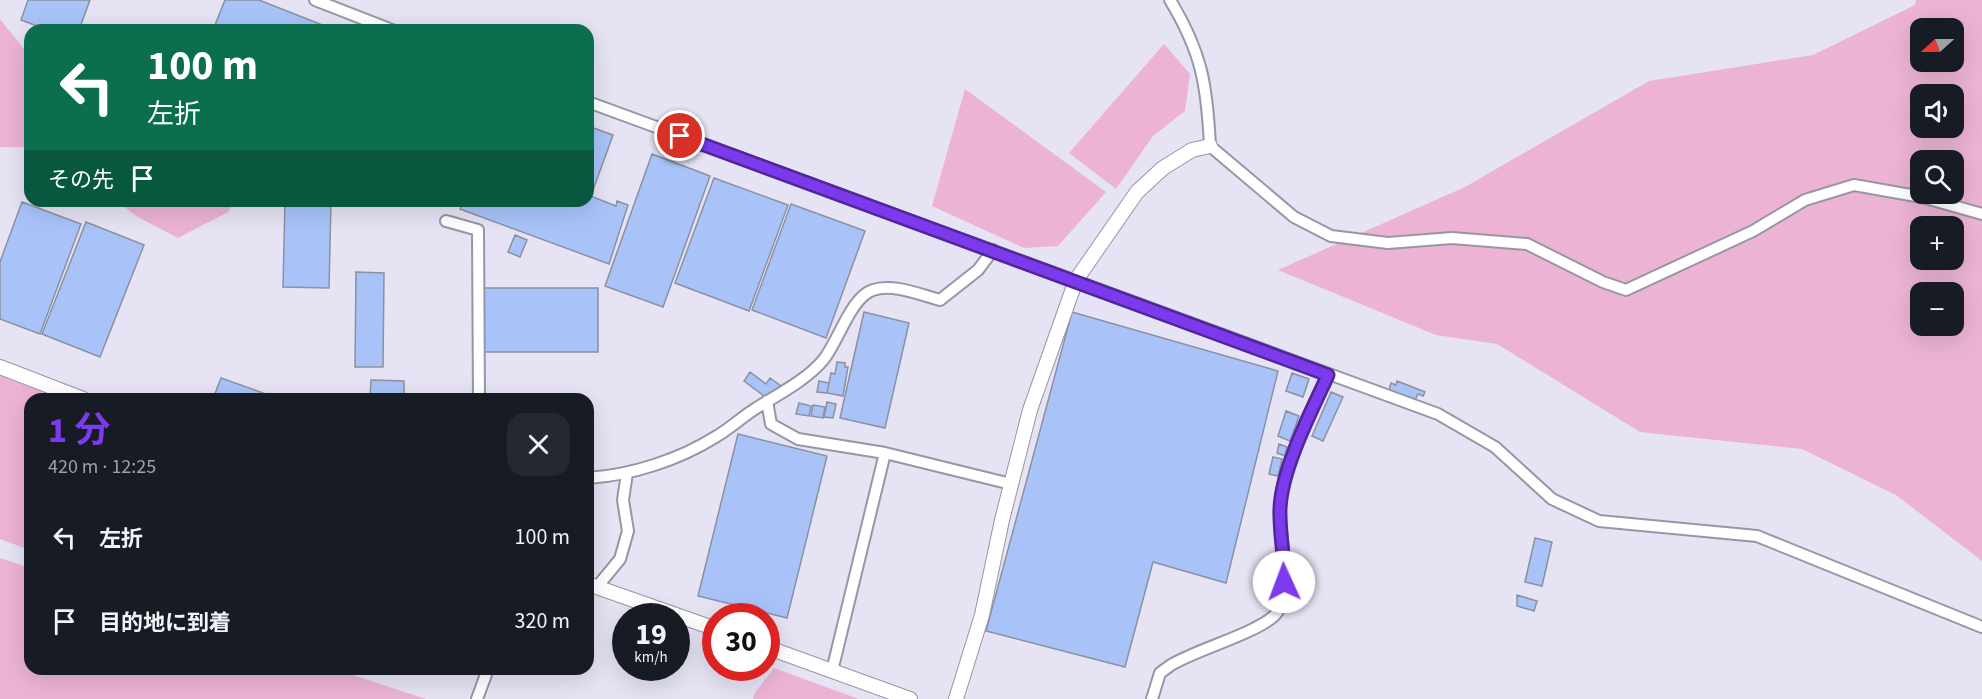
<!DOCTYPE html>
<html lang="ja">
<meta charset="utf-8">
<style>
body{margin:0;font-family:"Source Sans 3","Noto Sans JP",sans-serif;background:#242831;color:#f1f3f6;height:100vh;display:flex;flex-direction:column;font-size:22px;white-space:nowrap}
*{box-sizing:border-box;margin:0}
p{font-size:20px;color:#9ea1a6}
.icon{flex:none;width:33px;height:33px;fill:none;stroke:currentColor;stroke-width:2;stroke-linecap:round;stroke-linejoin:round}
.map{position:relative;flex:1;overflow:hidden}
.sheet{position:absolute;left:24px;top:393px;width:570px;height:282px;display:flex;flex-direction:column;background:#171b24;border-radius:18px;box-shadow:0 6px 24px #0002}
.sheet>*{flex:none}
.top-card{position:absolute;left:24px;top:24px;width:570px;height:183px;border-radius:18px;box-shadow:0 6px 24px #0002;background:#0b6e4f;color:#fff;overflow:hidden}
.needle{width:39px;rotate:249deg}
.buttons{position:absolute;left:1910px;top:18px;display:grid;gap:12px}
.buttons a{display:grid;place-items:center;width:54px;height:54px;border-radius:12px;background:#171b24;box-shadow:0 6px 24px #0002;font-size:30px}
.speed{position:absolute;left:612px;top:603px;display:flex;gap:12px;font-size:30px;font-weight:700;text-align:center}
.speed>*{display:grid;place-content:center;width:78px;height:78px;border-radius:50%;background:#171b24;box-shadow:0 6px 24px #0002;line-height:1}
.speed small{font-size:15px;font-weight:400}
.speed .limit{border:9px solid #d22;background:#fff;color:#111}
.pin{position:absolute;display:grid;place-items:center;width:51px;height:51px;color:#fff;margin:-26px;border:3px solid #fff;border-radius:50%;box-shadow:0 2px 6px #0007}
.me{position:absolute;width:66px;margin:-33px;rotate:358deg;stroke-linejoin:round;filter:drop-shadow(0 0 4px #0008)}
.turn{display:flex;align-items:center;gap:21px;height:126px;padding:0 24px;font-size:27px}
.turn .icon{width:78px;height:78px;stroke-width:2.5}
.turn b{display:block;font-size:42px;line-height:51px}
.then{display:flex;align-items:center;height:57px;padding:0 24px;background:#0003;gap:12px;font-size:22px}
.round{display:grid;place-items:center;flex:none;width:63px;height:63px;border-radius:18px;background:#242831}
.head{display:flex;align-items:center;justify-content:space-between;height:102px;padding:0 24px}
h1{font-size:36px;font-weight:700;line-height:45px;color:#7c3aed}
ul{padding:0;list-style:none}
li{display:flex;align-items:center;gap:18px;height:84px;padding:0 24px}
li div{flex:1}
li b{display:block;font-size:22px}
li em{font-style:normal}
.map>svg:first-child{display:block}
</style>
<div class="map">
<svg width="1982" height="699" viewBox="0 0 1982 699">
<rect width="100%" height="100%" fill="#e5e3f4"/>
<path fill="#ecb3d5" fill-rule="evenodd" d="M 1916,0 L 1982,0 L 1982,561 L 1896,495 L 1802,449 L 1640,432 L 1497,344 L 1436,335 L 1278,270 L 1465,187 L 1649,81 L 1813,55 L 1915,5 ZM 1920,28 L 1953,28 L 1953,62 L 1920,62 ZM 1920,94 L 1953,94 L 1953,128 L 1920,128 ZM 1920,160 L 1953,160 L 1953,194 L 1920,194 ZM 1920,226 L 1953,226 L 1953,260 L 1920,260 ZM 1920,292 L 1953,292 L 1953,326 L 1920,326 Z
M 0,19 L 30,57 L 30,147 L 0,147 Z
M 1164,44 L 1190,74 L 1185,111 L 1153,136 L 1116,189 L 1069,153 Z
M 965,89 L 1106,192 L 1058,246 L 1024,248 L 932,206 Z
M 117,201 L 234,201 L 228,212 L 178,238 L 136,216 Z
M 0,372 L 66,399 L 30,399 L 30,550 L 0,539 Z
M 0,558 L 30,568 L 30,669 L 335,669 L 426,699 L 0,699 Z
M 774,668 L 859,699 L 753,699 L 754,694 Z"/>
<path fill="#a9c3f9" stroke="#8a91a0" stroke-width="1.5" d="M 28,0 L 90,0 L 79,30 L 48,30 L 21,20 Z
M 225,0 L 259,0 L 335,30 L 213,30 Z
M 588,126 L 613,135 L 592,193 L 588,191 Z
M 652,154 L 710,176 L 663,307 L 605,286 Z
M 714,178 L 788,205 L 749,311 L 675,283 Z
M 588,195 L 616,206 L 617,201 L 628,205 L 609,264 L 460,209 L 463,201 L 588,201 Z
M 285,201 L 331,201 L 329,288 L 283,287 Z
M 22,202 L 81,224 L 40,334 L 0,319 L 0,262 Z
M 791,204 L 865,231 L 826,338 L 752,310 Z
M 86,222 L 144,245 L 100,357 L 42,334 Z
M 515,235 L 527,240 L 520,257 L 508,252 Z
M 356,272 L 384,273 L 383,367 L 355,367 Z
M 483,288 L 598,288 L 598,352 L 483,352 Z
M 864,312 L 909,323 L 885,428 L 840,418 Z
M 1072,312 L 1278,371 L 1226,583 L 1153,562 L 1125,667 L 986,631 Z
M 837,362 L 845,363 L 845,367 L 848,367 L 843,396 L 827,393 L 831,373 L 835,374 Z
M 750,372 L 766,384 L 770,378 L 784,388 L 764,396 L 744,381 Z
M 1292,373 L 1309,379 L 1303,397 L 1286,391 Z
M 221,378 L 280,399 L 213,399 Z
M 371,380 L 404,381 L 404,399 L 370,399 Z
M 819,381 L 829,383 L 827,393 L 817,392 Z
M 1397,381 L 1425,392 L 1423,396 L 1418,394 L 1415,400 L 1389,390 L 1391,383 L 1396,385 Z
M 1331,392 L 1343,397 L 1323,441 L 1312,436 Z
M 827,402 L 836,404 L 833,418 L 824,417 Z
M 799,403 L 811,406 L 809,416 L 796,414 Z
M 813,405 L 825,407 L 823,418 L 811,416 Z
M 1286,411 L 1299,416 L 1290,441 L 1278,436 Z
M 738,434 L 827,456 L 787,618 L 698,596 Z
M 1279,444 L 1287,447 L 1285,456 L 1277,453 Z
M 1273,457 L 1282,459 L 1278,476 L 1269,474 Z
M 1535,538 L 1552,542 L 1542,586 L 1525,582 Z
M 1517,595 L 1537,601 L 1534,611 L 1517,606 Z"/>
<g fill="none" stroke-linecap="round" stroke-linejoin="round">
<g stroke="#9796a6" stroke-width="14">
<path id="minor" d="M 315,0 L 392,30
M 1170,0 C 1202,53 1207,85 1210,146 L 1294,217 L 1331,236 L 1388,243 L 1452,238 L 1527,244 L 1603,282 L 1626,290 L 1753,231 L 1805,200 L 1854,185 L 1922,197 L 1982,214
M 588,102 L 1438,414 L 1495,447 L 1552,499 L 1599,521 L 1757,536 L 1982,627
M 446,221 L 478,230 L 479,399
M 767,401 L 771,424 L 798,439 L 885,453
M 588,478 C 632,475 679,460 717,436 C 731,428 743,416 758,407 C 779,394 808,379 824,359 C 839,340 851,297 873,290 C 893,283 921,295 940,300 L 978,270 L 993,250
M 597,587 L 620,559 L 628,531 L 623,500 L 627,473
M 832,671 L 885,453 L 1011,484
M 477,699 L 488,669
M 1152,699 L 1160,673 L 1171,665 C 1198,649 1254,634 1274,616 C 1296,595 1278,535 1280,508 C 1282,465 1310,413 1328,375"/>
</g>
<g stroke="#9796a6" stroke-width="16">
<path id="tertiary" d="M 0,367 L 83,399
M 588,584 L 716,629
M 766,647 L 910,699
M 956,699 L 982,615 L 1002,520 L 1030,410 L 1076,280 L 1137,192 L 1163,168 L 1192,150 L 1210,146"/>
</g>
<use href="#minor" stroke="#fff" stroke-width="10"/>
<use href="#tertiary" stroke="#fff" stroke-width="14"/>
</g>
<g fill="none" stroke-linecap="round" stroke-linejoin="round">
<g stroke="#51269a" stroke-width="15">
<path id="route" d="M 680,136 L 1328,375 C 1311,412 1282,468 1280,508 C 1279,533 1285,557 1284,582"/>
</g>
<use href="#route" stroke="#7c3aed" stroke-width="10"/>
</g>
</svg>
<div class="buttons">
<a><svg class="needle" viewBox="-14 -14 28 28"><path d="M0-13l5 13h-10z" fill="#e53935"/><path d="M0 13l5-13h-10z" fill="#9ea1a6"/></svg></a>
<a><svg class="icon" aria-label="sound" viewBox="0 0 24 24"><path d="M4 9h4l5-4v14l-5-4H4zM17 9q2 3 0 6"/></svg></a>
<a><svg class="icon" aria-label="search" viewBox="0 0 24 24"><circle cx="10" cy="10" r="6"/><path d="M15 15l6 6"/></svg></a>
<a>+</a>
<a>−</a>
</div>
<div class="speed"><div>19<small>km/h</small></div><div class="limit">30</div></div>
<div class="pin" style="left:680px;top:136px;background:#d93025"><svg class="icon" aria-label="arrive" viewBox="0 0 24 24"><path d="M6 21V4h12l-3 4 3 4H6"/></svg></div>
<svg class="me" style="left:1284px;top:582px" viewBox="-20 -20 40 40"><circle r="19" fill="#fff"/><path d="M0-13L10 11 0 6-10 11z" fill="#7c3aed"/></svg>
<div class="top-card">
<div class="turn"><svg class="icon" aria-label="left" viewBox="0 0 24 24"><path d="M17 20v-9H6M10 6l-5 5 5 5"/></svg><div><b>100 m</b>左折</div></div>
<div class="then">その先<svg class="icon" aria-label="arrive" viewBox="0 0 24 24"><path d="M6 21V4h12l-3 4 3 4H6"/></svg></div>
</div>
<section class="sheet">
<div class="head"><div><h1>1 分</h1><p>420 m · 12:25</p></div><a class="round"><svg class="icon" aria-label="close" viewBox="0 0 24 24"><path d="M6 6l12 12M18 6L6 18"/></svg></a></div>
<ul>
<li><svg class="icon" aria-label="left" viewBox="0 0 24 24"><path d="M17 20v-9H6M10 6l-5 5 5 5"/></svg><div><b>左折</b></div><em>100 m</em></li>
<li><svg class="icon" aria-label="arrive" viewBox="0 0 24 24"><path d="M6 21V4h12l-3 4 3 4H6"/></svg><div><b>目的地に到着</b></div><em>320 m</em></li>
</ul>
</section>
</div>
